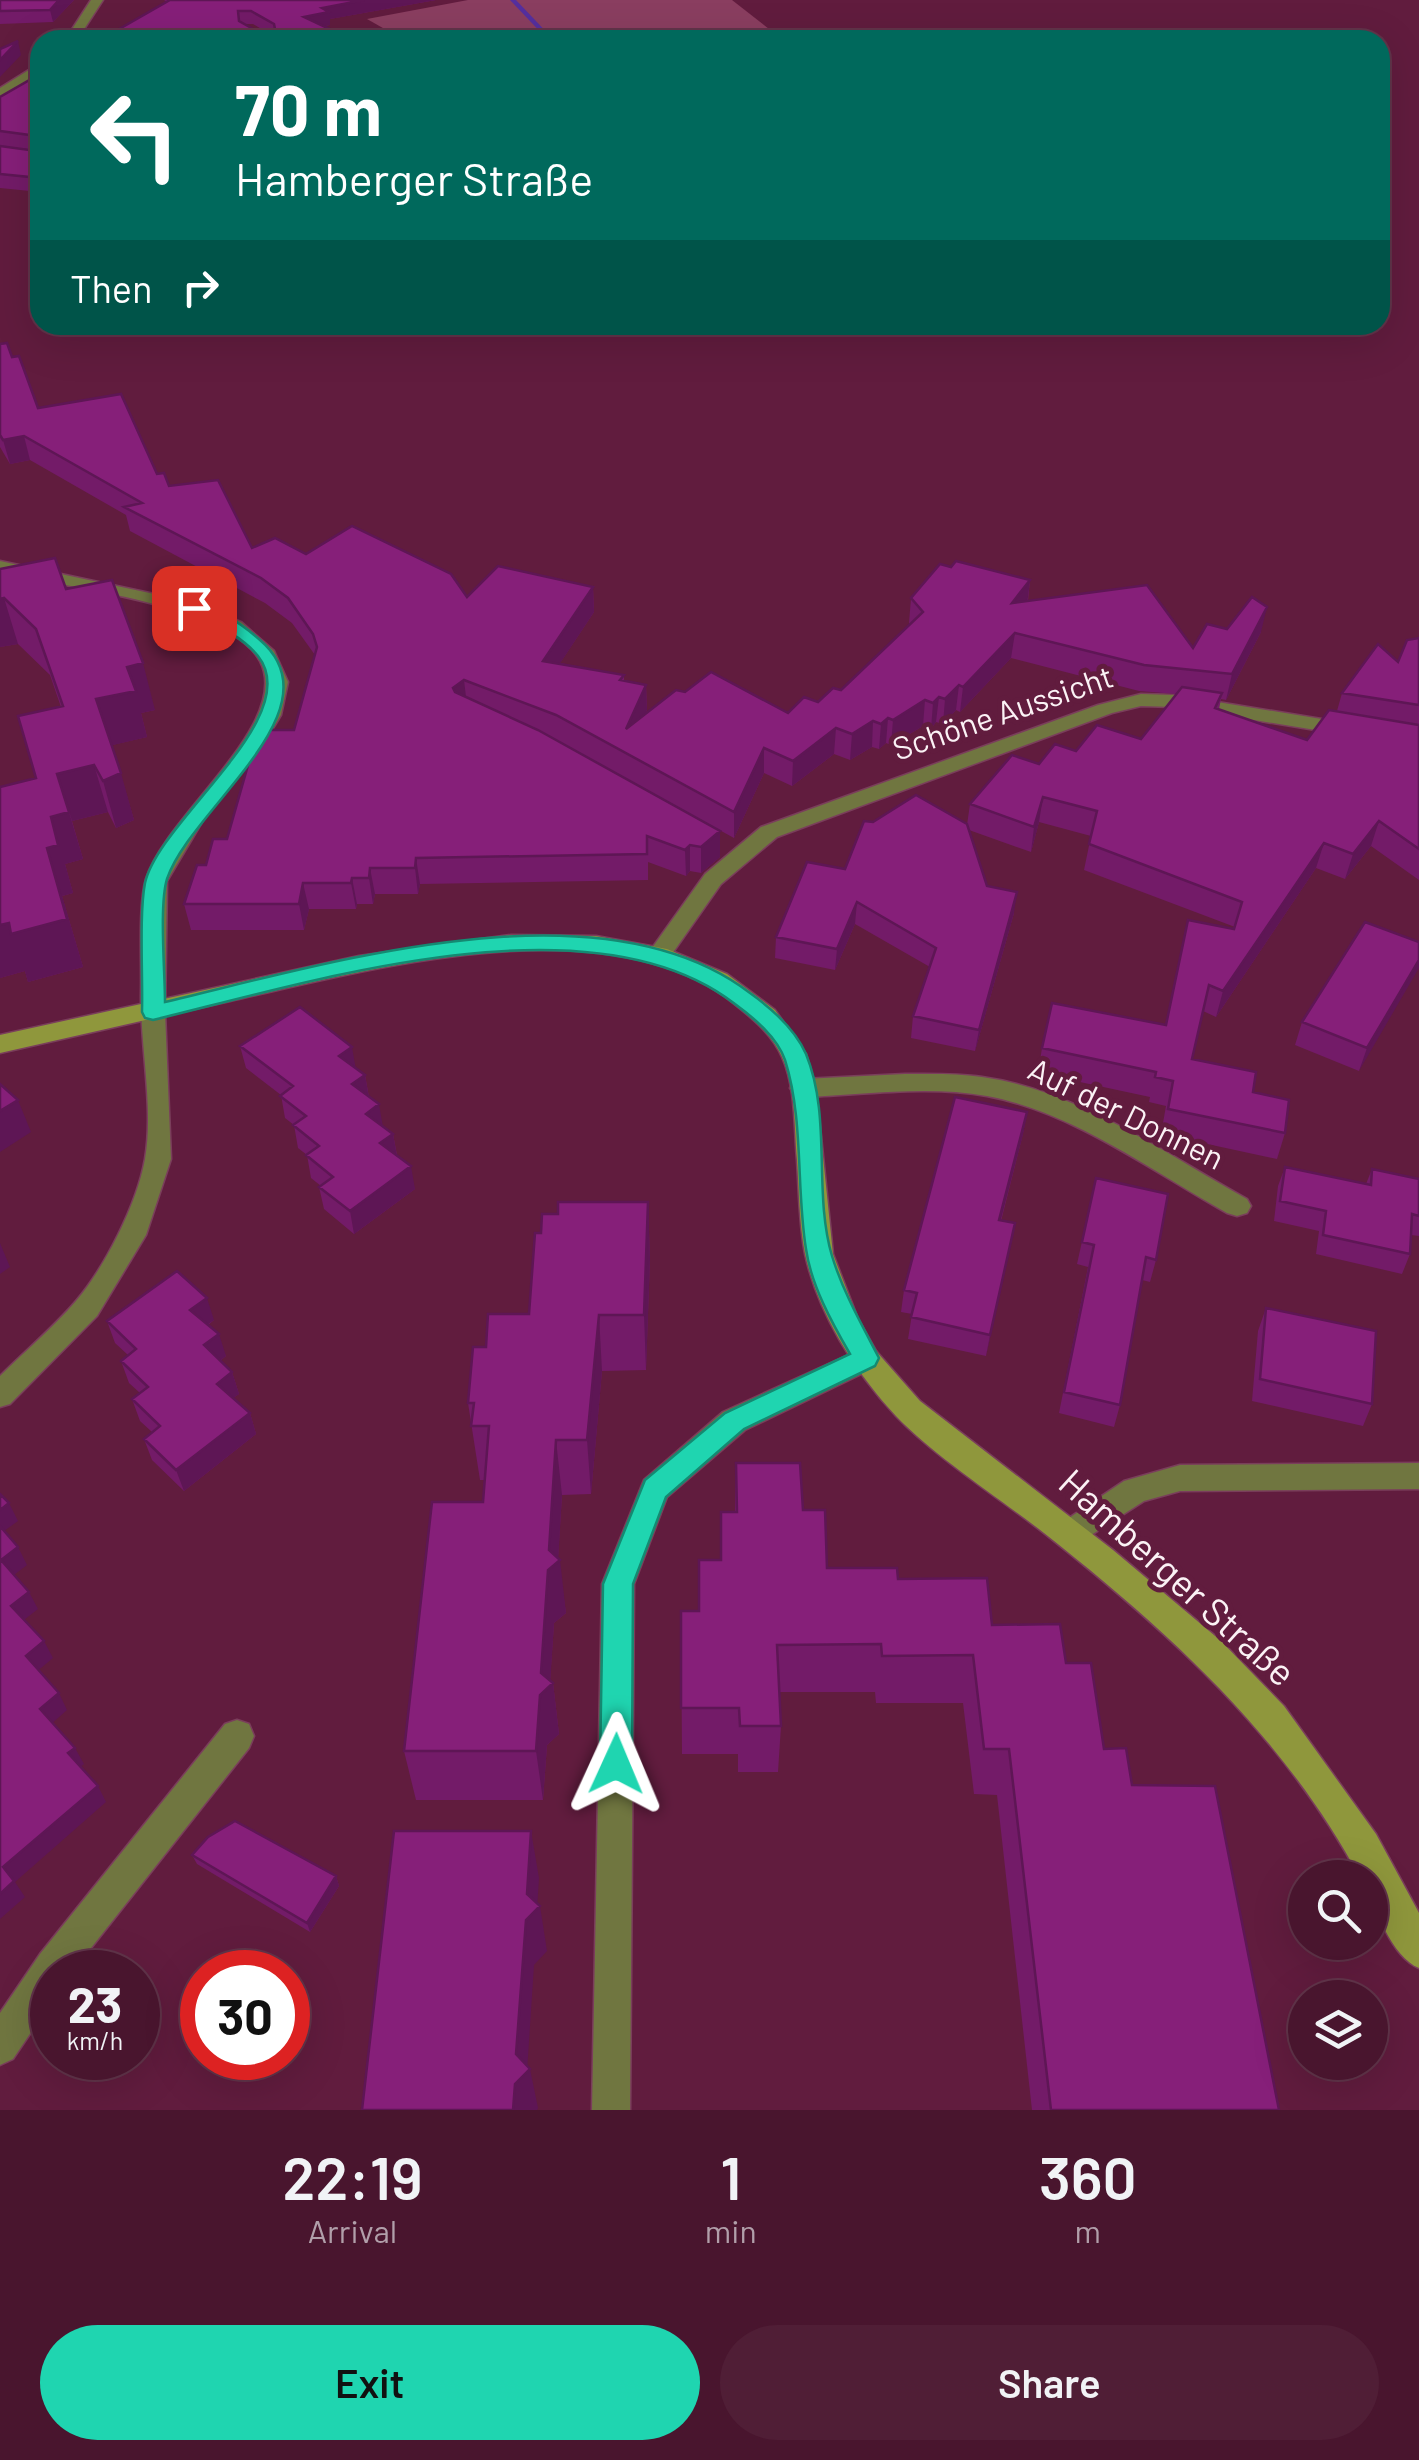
<!DOCTYPE html>
<meta charset="utf-8">
<style>
body{margin:0;font-family:Barlow,sans-serif;background:#501e36;color:#f1f3f6;height:100vh;display:flex;flex-direction:column;font-size:38px;white-space:nowrap}
*{box-sizing:border-box;margin:0}
p{font-size:32px;color:#b19faa}
.icon{flex:none;width:55px;height:55px;fill:none;stroke:currentColor;stroke-width:2;stroke-linecap:round;stroke-linejoin:round}
.map{position:relative;height:2110px;overflow:hidden}
.sheet{display:flex;flex-direction:column;background:#49152e;flex:1}
.sheet>*{flex:none}
.top-card{position:absolute;left:30px;top:30px;width:1360px;height:305px;border-radius:30px;box-shadow:0 10px 40px #0002,0 0 0 2px #61344a;background:#00695c;color:#fff;overflow:hidden}
.fabs{position:absolute;left:1288px;top:1860px;display:grid;gap:20px}
.fabs a{display:grid;place-items:center;width:100px;height:100px;border-radius:50%;background:#49152e;box-shadow:0 10px 40px #0002,0 0 0 2px #61344a;font-size:50px}
.speed{position:absolute;left:30px;top:1950px;display:flex;gap:20px;font-size:50px;font-weight:700;text-align:center}
.speed>*{display:grid;place-content:center;width:130px;height:130px;border-radius:50%;background:#49152e;box-shadow:0 10px 40px #0002,0 0 0 2px #61344a;line-height:1}
.speed small{font-size:25px;font-weight:400}
.speed .limit{border:15px solid #d22;background:#fff;color:#111}
.pin{position:absolute;display:grid;place-items:center;width:85px;height:85px;color:#fff;margin:-42px;border-radius:20px;box-shadow:0 5px 15px #0006}
.me{position:absolute;width:110px;margin:-55px;rotate:1deg;stroke-linejoin:round;filter:drop-shadow(0 0 8px #0008)}
.turn{display:flex;align-items:center;gap:35px;height:210px;padding:0 40px;font-size:45px}
.turn .icon{width:130px;height:130px;stroke-width:2.5}
.turn b{display:block;font-size:70px;line-height:85px}
.then{display:flex;align-items:center;height:95px;padding:0 40px;background:#0003;gap:20px;font-size:38px}
.eta{display:flex;justify-content:space-evenly;align-items:center;height:170px;text-align:center}
.eta b{font-size:60px;font-weight:600;line-height:70px}
.cta{display:flex;gap:20px;margin-top:auto;padding:20px 40px}
.cta a{flex:1;height:115px;border-radius:60px;background:#1fd5b0;color:#111;font-size:40px;font-weight:600;line-height:115px;text-align:center}
.cta a+a{background:#501e36;color:#f1f3f6}
.map>svg:first-child{display:block}
</style>
<div class="map">
<svg width="1419" height="2110" viewBox="0 0 1419 2110">
<rect width="100%" height="100%" fill="#611c3e"/>
<path fill="#8a3e60" d="M 468,0 L 732,0 L 783,40 L 404,40 L 367,19 Z"/>
<g fill="none" stroke-linecap="round" stroke-linejoin="round">
<path fill="#552f9e" fill-rule="evenodd" d="M 510,0 L 516,0 L 554,40 L 548,40 Z"/>
<g stroke="#7a3e5b" stroke-width="3">
<path id="street" d="M 91,0 L 103,0 L 77,40 L 65,40 Z
M 40,63 L 40,72 L 0,98 L 0,88 Z
M 0,561 L 201,604 L 241,622 L 274,651 L 288,682 L 281,715 L 261,748 L 208,812 L 167,881 L 165,1012 L 171,1159 L 146,1235 L 97,1316 L 10,1404 L 0,1407 L 0,1376 C 25,1351 53,1328 76,1301 C 105,1267 137,1204 145,1159 C 154,1107 140,1046 141,993 C 142,964 138,905 146,879 C 166,814 293,724 260,661 C 230,605 61,586 0,573 Z
M 1141,694 L 1175,695 L 1419,735 L 1419,747 L 1175,707 L 1141,706 L 1112,713 L 777,837 L 721,884 L 667,961 L 651,961 L 647,955 L 705,874 L 761,827 L 1098,705 Z
M 905,1074 C 930,1074 956,1073 982,1077 C 1077,1090 1164,1153 1247,1199 L 1251,1206 L 1247,1213 L 1237,1216 L 1227,1213 C 1152,1171 1073,1112 987,1096 C 927,1085 863,1095 803,1097 L 794,1094 L 790,1088 L 794,1082 L 803,1079 Z
M 866,1347 L 876,1351 L 881,1359 L 876,1367 L 745,1430 L 667,1497 L 634,1584 L 630,2110 L 592,2110 L 602,1584 L 644,1480 L 723,1412 Z
M 1419,1463 L 1419,1489 L 1180,1491 L 1144,1501 L 1071,1548 L 1060,1544 L 1055,1534 L 1060,1524 L 1124,1481 L 1180,1465 Z
M 237,1720 L 249,1724 L 254,1736 L 249,1748 L 72,1972 L 52,1972 L 52,2001 L 13,2059 L 0,2065 L 0,2013 L 40,1954 L 225,1724 Z"/>
</g>
<g stroke="#7a3e5b" stroke-width="3">
<path id="secondary" d="M 511,935 L 596,936 L 667,949 L 727,974 L 775,1010 L 806,1054 L 816,1088 L 833,1254 L 858,1319 L 876,1351 L 920,1401 L 1113,1550 L 1221,1641 L 1284,1706 L 1376,1834 L 1419,1913 L 1419,1968 C 1393,1958 1370,1905 1370,1878 L 1360,1878 C 1285,1737 1168,1631 1044,1533 C 999,1498 934,1456 896,1416 C 855,1372 818,1313 805,1254 C 799,1224 799,1190 797,1160 C 794,1127 796,1088 782,1057 C 772,1034 751,1017 732,1002 C 605,904 373,969 230,1001 C 153,1018 77,1036 0,1053 L 0,1035 L 359,956 Z"/>
</g>
<use href="#street" fill="#707640" fill-rule="evenodd"/>
<use href="#secondary" fill="#8f973c" fill-rule="evenodd"/>
</g>
<path fill="#731b68" fill-rule="evenodd" d="M 0,0 L 74,0 L 53,22 L 0,24 Z
M 164,0 L 436,0 L 330,19 L 330,25 L 325,26 L 100,40 L 167,2 ZM 244,24 L 253,24 L 263,30 L 255,30 Z
M 40,74 L 40,192 L 0,188 L 0,146 L 36,151 L 37,150 L 0,146 L 0,97 Z
M 0,344 L 12,357 L 38,408 L 157,474 L 169,486 L 252,548 L 306,554 L 467,597 L 593,587 L 594,612 L 560,663 L 624,675 L 624,681 L 646,685 L 647,710 L 645,714 L 788,713 L 818,702 L 841,690 L 910,624 L 909,623 L 911,598 L 1030,580 L 1028,601 L 1193,648 L 1227,629 L 1261,632 L 1226,700 L 1221,699 L 1219,709 L 1307,740 L 1337,711 L 1342,693 L 1398,662 L 1419,638 L 1419,880 L 1371,846 L 1345,879 L 1316,868 L 1216,1017 L 1203,1011 L 1192,1059 L 1253,1092 L 1285,1133 L 1277,1159 L 1161,1134 L 1166,1106 L 1149,1102 L 1150,1097 L 1038,1073 L 1042,1048 L 1166,1024 L 1235,927 L 1084,870 L 1091,836 L 1039,822 L 1031,852 L 969,830 L 987,886 L 1014,913 L 975,1051 L 911,1038 L 913,1016 L 930,967 L 855,924 L 835,970 L 775,958 L 776,937 L 845,869 L 873,822 L 967,825 L 970,804 L 1039,764 L 1076,751 L 1141,739 L 1176,694 L 1139,691 L 1011,658 L 960,712 L 956,710 L 943,724 L 936,722 L 931,729 L 923,726 L 891,745 L 886,743 L 879,749 L 872,747 L 850,760 L 834,754 L 792,786 L 764,773 L 734,838 L 570,748 L 720,857 L 701,873 L 690,871 L 686,876 L 648,862 L 648,880 L 420,884 L 418,894 L 375,894 L 373,904 L 357,904 L 356,909 L 309,909 L 304,930 L 191,930 L 184,904 L 206,865 L 227,839 L 294,730 L 315,655 L 292,623 L 265,603 L 130,531 L 126,515 L 30,460 L 10,464 L 0,447 Z
M 0,569 L 66,589 L 155,710 L 141,713 L 147,737 L 112,745 L 134,820 L 116,828 L 108,812 L 72,821 L 83,859 L 65,864 L 73,893 L 62,896 L 83,967 L 28,982 L 25,971 L 0,978 L 0,787 L 36,778 L 61,707 L 50,675 L 18,644 L 0,647 Z
M 1419,942 L 1359,1071 L 1295,1045 L 1302,1022 Z
M 240,1046 L 356,1068 L 365,1075 L 369,1097 L 383,1126 L 393,1134 L 397,1155 L 415,1189 L 354,1234 L 324,1209 L 319,1187 L 321,1186 L 311,1178 L 307,1155 L 298,1148 L 294,1125 L 285,1118 L 281,1095 L 246,1068 Z
M 1027,1112 L 1023,1134 L 1001,1221 L 1015,1223 L 986,1356 L 908,1339 L 912,1314 L 901,1312 L 904,1290 Z
M 1285,1167 L 1366,1184 L 1372,1169 L 1419,1179 L 1419,1236 L 1411,1235 L 1410,1254 L 1402,1274 L 1316,1254 L 1319,1231 L 1274,1221 L 1278,1186 Z
M 1096,1178 L 1156,1260 L 1150,1282 L 1142,1280 L 1120,1405 L 1114,1427 L 1059,1413 L 1088,1267 L 1077,1264 Z
M 648,1202 L 650,1259 L 646,1370 L 602,1371 L 591,1494 L 562,1495 L 558,1558 L 566,1613 L 554,1623 L 550,1681 L 553,1683 L 559,1734 L 547,1745 L 543,1800 L 416,1800 L 404,1751 L 483,1502 L 484,1480 L 480,1480 L 468,1403 L 486,1347 L 529,1314 L 541,1233 L 558,1214 Z
M 1266,1308 L 1372,1404 L 1363,1426 L 1252,1401 L 1258,1331 Z
M 214,1320 L 208,1325 L 226,1356 L 220,1361 L 232,1372 L 239,1394 L 233,1398 L 250,1413 L 256,1434 L 184,1491 L 152,1460 L 144,1439 L 152,1432 L 140,1421 L 132,1399 L 140,1393 L 129,1383 L 121,1361 L 128,1355 L 115,1343 L 107,1321 Z
M 736,1463 L 803,1510 L 827,1568 L 898,1579 L 1066,1663 L 1104,1749 L 1132,1785 L 1279,2110 L 1032,2110 L 997,1795 L 974,1794 L 963,1703 L 876,1703 L 875,1692 L 780,1692 L 781,1726 L 778,1772 L 738,1772 L 738,1754 L 682,1754 L 681,1611 L 699,1611 L 720,1560 L 735,1512 Z
M 192,1855 L 336,1876 L 339,1886 L 310,1932 L 197,1864 Z"/>
<path fill="#5e1655" d="M 59,0 L 74,0 L 53,22 L 50,10 Z
M 364,0 L 436,0 L 330,19 L 330,25 L 306,30 L 304,17 L 322,8 Z
M 18,41 L 21,55 L 0,77 L 0,60 Z
M 24,436 L 30,460 L 10,464 L 3,440 Z
M 1030,580 L 1027,605 L 1012,603 Z
M 593,587 L 594,612 L 545,686 L 543,661 Z
M 4,598 L 18,644 L 0,647 L 0,599 Z
M 1267,607 L 1261,632 L 1226,700 L 1232,674 Z
M 1015,633 L 1011,658 L 960,712 L 963,687 Z
M 143,663 L 155,710 L 141,713 L 147,737 L 109,746 L 96,699 L 127,667 Z
M 464,680 L 467,705 L 455,713 L 453,688 Z
M 646,685 L 647,710 L 627,754 L 626,729 Z
M 959,685 L 956,710 L 943,724 L 945,699 Z
M 939,697 L 936,722 L 931,729 L 933,703 Z
M 925,700 L 923,726 L 891,745 L 893,720 Z
M 888,718 L 886,743 L 879,749 L 881,724 Z
M 873,721 L 872,747 L 850,760 L 852,734 Z
M 836,728 L 834,754 L 792,786 L 793,761 Z
M 764,748 L 764,773 L 734,838 L 734,812 Z
M 94,765 L 108,812 L 72,821 L 57,774 Z
M 121,773 L 134,820 L 116,828 L 103,781 Z
M 1043,797 L 1039,822 L 1031,852 L 1034,827 Z
M 69,812 L 83,859 L 65,864 L 73,893 L 62,896 L 83,967 L 28,982 L 25,971 L 0,978 L 0,925 L 47,848 L 51,817 Z
M 1379,821 L 1371,846 L 1345,879 L 1353,854 Z
M 720,831 L 720,857 L 701,873 L 701,847 Z
M 1324,843 L 1316,868 L 1216,1017 L 1223,991 Z
M 690,845 L 690,871 L 686,876 L 685,850 Z
M 416,858 L 420,884 L 418,894 L 415,868 Z
M 370,868 L 375,894 L 373,904 L 369,878 Z
M 352,878 L 357,904 L 356,909 L 351,883 Z
M 303,883 L 309,909 L 304,930 L 299,904 Z
M 1017,892 L 1014,913 L 975,1051 L 979,1030 Z
M 857,902 L 855,924 L 835,970 L 837,949 Z
M 1419,960 L 1419,968 L 1359,1071 L 1367,1048 Z
M 352,1047 L 356,1070 L 339,1056 Z
M 365,1075 L 369,1098 L 352,1084 Z
M 18,1100 L 31,1132 L 0,1152 L 0,1111 Z
M 379,1104 L 383,1127 L 366,1114 Z
M 1027,1112 L 1023,1134 L 995,1242 L 999,1220 Z
M 393,1134 L 397,1156 L 380,1143 Z
M 411,1166 L 415,1189 L 354,1234 L 350,1211 Z
M 648,1202 L 650,1259 L 646,1370 L 644,1315 Z
M 1015,1223 L 1011,1245 L 986,1356 L 990,1335 Z
M 0,1243 L 10,1267 L 0,1274 Z
M 207,1298 L 214,1320 L 197,1332 L 190,1310 Z
M 599,1315 L 602,1371 L 591,1494 L 587,1440 Z
M 219,1334 L 226,1356 L 211,1368 L 204,1345 Z
M 232,1372 L 239,1394 L 224,1405 L 217,1384 Z
M 250,1413 L 256,1434 L 184,1491 L 176,1470 Z
M 556,1440 L 562,1495 L 558,1562 L 560,1560 L 566,1613 L 554,1623 L 550,1686 L 553,1683 L 559,1734 L 547,1745 L 543,1800 L 536,1751 Z
M 9,1503 L 18,1521 L 0,1534 L 0,1510 Z
M 18,1547 L 27,1565 L 10,1578 L 1,1560 Z
M 29,1592 L 38,1609 L 20,1623 L 11,1606 Z
M 44,1641 L 53,1658 L 35,1673 L 26,1656 Z
M 59,1693 L 67,1710 L 49,1726 L 40,1709 Z
M 75,1748 L 84,1764 L 77,1770 L 68,1753 Z
M 98,1786 L 106,1802 L 15,1882 L 25,1897 L 0,1919 L 0,1894 L 3,1867 Z
M 531,1831 L 539,1878 L 537,1909 L 540,1906 L 547,1951 L 534,1965 L 527,2072 L 530,2069 L 538,2108 L 537,2110 L 513,2110 Z
M 336,1876 L 339,1886 L 310,1932 L 307,1923 Z"/>
<path fill="#861f79" stroke="#5e1655" stroke-width="2.5" fill-rule="evenodd" d="M 0,0 L 59,0 L 50,10 L 0,11 Z
M 170,0 L 364,0 L 322,8 L 329,12 L 304,17 L 353,40 L 100,40 ZM 238,11 L 251,11 L 274,24 L 275,29 L 255,30 L 239,21 Z
M 18,41 L 0,60 L 0,49 Z
M 40,74 L 40,139 L 37,136 L 0,131 L 0,97 Z
M 40,141 L 40,178 L 0,174 L 0,146 L 36,151 Z
M 7,343 L 12,357 L 19,356 L 38,408 L 121,394 L 157,474 L 164,473 L 169,486 L 218,480 L 252,548 L 275,538 L 306,554 L 352,526 L 451,574 L 467,597 L 498,566 L 593,587 L 543,661 L 624,675 L 620,680 L 646,685 L 626,729 L 676,690 L 685,692 L 711,672 L 788,713 L 804,697 L 818,702 L 833,688 L 841,690 L 923,612 L 911,598 L 940,564 L 951,567 L 956,561 L 1030,580 L 1012,603 L 1147,585 L 1193,648 L 1207,624 L 1227,629 L 1252,597 L 1267,607 L 1232,674 L 1144,665 L 1015,633 L 963,687 L 959,685 L 945,699 L 939,697 L 933,703 L 925,700 L 893,720 L 888,718 L 881,724 L 873,721 L 852,734 L 836,728 L 793,761 L 764,748 L 734,812 L 556,715 L 464,680 L 453,688 L 455,692 L 538,730 L 720,831 L 701,847 L 690,845 L 685,850 L 647,836 L 647,854 L 416,858 L 415,868 L 370,868 L 369,878 L 352,878 L 351,883 L 303,883 L 299,904 L 184,904 L 197,865 L 206,865 L 213,839 L 227,839 L 258,730 L 294,730 L 317,647 L 313,634 L 288,598 L 261,578 L 124,507 L 142,503 L 24,436 L 3,440 L 0,435 L 0,344 Z
M 55,558 L 66,589 L 112,580 L 143,663 L 127,667 L 136,691 L 96,699 L 121,773 L 103,781 L 94,765 L 57,774 L 69,812 L 51,817 L 58,845 L 47,848 L 67,919 L 11,934 L 9,923 L 0,925 L 0,787 L 36,778 L 18,716 L 63,706 L 36,629 L 4,598 L 0,599 L 0,569 Z
M 1419,638 L 1419,705 L 1342,693 L 1378,644 L 1398,662 L 1407,640 Z
M 1182,687 L 1222,693 L 1215,708 L 1307,740 L 1329,710 L 1419,725 L 1419,849 L 1379,821 L 1353,854 L 1324,843 L 1223,991 L 1209,985 L 1192,1059 L 1256,1072 L 1253,1092 L 1289,1100 L 1285,1133 L 1168,1109 L 1173,1081 L 1155,1077 L 1156,1072 L 1042,1048 L 1052,1003 L 1166,1025 L 1188,920 L 1234,929 L 1242,902 L 1089,844 L 1097,811 L 1043,797 L 1034,827 L 970,804 L 1012,755 L 1039,764 L 1055,744 L 1076,751 L 1097,725 L 1141,739 Z
M 916,795 L 967,824 L 987,886 L 1017,892 L 979,1030 L 913,1016 L 936,948 L 857,902 L 837,949 L 776,937 L 807,862 L 845,869 L 864,821 L 873,822 Z
M 1365,922 L 1419,942 L 1419,960 L 1367,1048 L 1302,1022 Z
M 300,1007 L 352,1047 L 339,1056 L 365,1075 L 352,1084 L 379,1104 L 366,1114 L 393,1134 L 380,1143 L 411,1166 L 350,1211 L 319,1187 L 333,1177 L 306,1155 L 319,1146 L 293,1125 L 306,1116 L 280,1096 L 293,1086 L 240,1046 Z
M 0,1084 L 18,1100 L 0,1111 Z
M 955,1097 L 1027,1112 L 999,1220 L 1015,1223 L 990,1335 L 911,1317 L 917,1293 L 904,1290 Z
M 1285,1167 L 1371,1185 L 1372,1169 L 1419,1179 L 1419,1216 L 1412,1214 L 1410,1254 L 1323,1235 L 1326,1211 L 1280,1201 Z
M 1096,1178 L 1168,1194 L 1156,1260 L 1146,1257 L 1120,1405 L 1064,1392 L 1094,1245 L 1082,1242 Z
M 558,1202 L 648,1202 L 644,1315 L 599,1315 L 587,1440 L 556,1440 L 549,1550 L 560,1560 L 548,1570 L 541,1673 L 553,1683 L 540,1695 L 536,1751 L 404,1751 L 432,1502 L 483,1502 L 489,1426 L 471,1426 L 474,1403 L 468,1403 L 473,1347 L 486,1347 L 488,1314 L 529,1314 L 535,1233 L 541,1233 L 542,1214 L 558,1214 Z
M 177,1271 L 207,1298 L 190,1310 L 219,1334 L 204,1345 L 232,1372 L 217,1384 L 250,1413 L 176,1470 L 144,1439 L 160,1426 L 132,1399 L 148,1387 L 121,1361 L 136,1349 L 107,1321 Z
M 1266,1308 L 1376,1331 L 1372,1404 L 1260,1379 Z
M 736,1463 L 800,1463 L 803,1510 L 825,1510 L 827,1568 L 897,1568 L 898,1579 L 987,1578 L 992,1625 L 1060,1624 L 1066,1663 L 1091,1663 L 1104,1749 L 1126,1748 L 1132,1785 L 1215,1786 L 1279,2110 L 1051,2110 L 1009,1749 L 984,1749 L 973,1655 L 882,1656 L 881,1644 L 777,1645 L 781,1726 L 740,1726 L 739,1708 L 681,1708 L 681,1611 L 699,1611 L 699,1560 L 721,1560 L 721,1512 L 737,1512 Z
M 0,1494 L 9,1503 L 0,1510 Z
M 0,1526 L 18,1547 L 1,1560 L 29,1592 L 11,1606 L 44,1641 L 26,1656 L 59,1693 L 40,1709 L 75,1748 L 68,1753 L 98,1786 L 3,1867 L 14,1881 L 0,1894 Z
M 235,1821 L 336,1876 L 307,1923 L 192,1855 L 208,1837 Z
M 394,1831 L 531,1831 L 527,1894 L 540,1906 L 526,1920 L 516,2054 L 530,2069 L 515,2084 L 513,2110 L 362,2110 Z"/>
<path fill="#1fd5b0" stroke="#148a72" stroke-width="2.5" d="M 194,602 C 219,609 241,623 260,640 C 341,709 190,809 167,879 C 159,905 165,972 165,1002 C 331,963 601,879 750,993 C 771,1008 795,1029 806,1054 C 832,1117 813,1192 832,1256 C 843,1292 862,1325 879,1358 L 875,1366 L 744,1429 L 666,1497 L 633,1584 L 632,1764 L 627,1774 L 616,1779 L 605,1774 L 600,1764 L 603,1584 L 645,1480 L 725,1413 L 850,1354 C 832,1323 811,1285 806,1249 C 796,1188 804,1120 785,1060 C 777,1037 754,1018 735,1004 C 592,893 315,981 153,1020 L 145,1018 L 142,1012 C 143,977 139,914 145,883 C 159,820 306,717 258,656 C 240,634 212,623 188,611 L 185,608 Z"/>
<g text-anchor="middle" stroke-width="10" stroke-linejoin="round" paint-order="stroke">
<g font-size="32" fill="#fbf2f5" stroke="#611c3e">
<text transform="translate(1003 713) rotate(-19)" y="11">Schöne Aussicht</text>
<text transform="translate(1126 1114) rotate(26)" y="11">Auf der Donnen</text>
</g>
<g font-size="38" fill="#fbf2f5" stroke="#611c3e">
<text transform="translate(1177 1578) rotate(42)" y="13">Hamberger Straße</text>
</g>
</g>
</svg>
<div class="fabs">
<a><svg class="icon" aria-label="search" viewBox="0 0 24 24"><circle cx="10" cy="10" r="6"/><path d="M15 15l6 6"/></svg></a>
<a><svg class="icon" aria-label="layers" viewBox="0 0 24 24"><path d="M12 4l9 5-9 5-9-5zM3 14l9 5 9-5"/></svg></a>
</div>
<div class="speed"><div>23<small>km/h</small></div><div class="limit">30</div></div>
<div class="pin" style="left:194px;top:608px;background:#d93025"><svg class="icon" aria-label="arrive" viewBox="0 0 24 24"><path d="M6 21V4h12l-3 4 3 4H6"/></svg></div>
<svg class="me" style="left:616px;top:1764px" viewBox="-20 -20 40 40"><path d="M0-17L14 15 0 8-14 15z" fill="#1fd5b0" stroke="#fff" stroke-width="4"/></svg>
<div class="top-card">
<div class="turn"><svg class="icon" aria-label="left" viewBox="0 0 24 24"><path d="M17 20v-9H6M10 6l-5 5 5 5"/></svg><div><b>70 m</b>Hamberger Straße</div></div>
<div class="then">Then<svg class="icon" aria-label="right" viewBox="0 0 24 24"><path d="M7 20v-9h11M14 6l5 5-5 5"/></svg></div>
</div>
</div>
<section class="sheet">
<div class="eta">
<div><b>22:19</b><p>Arrival</p></div>
<div><b>1</b><p>min</p></div>
<div><b>360</b><p>m</p></div>
</div>
<div class="cta"><a>Exit</a><a>Share</a></div>
</section>
